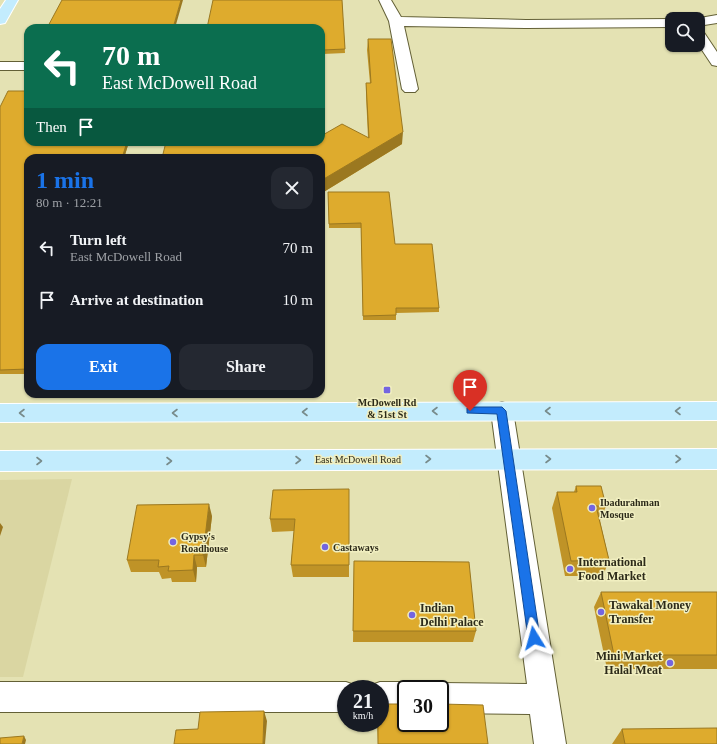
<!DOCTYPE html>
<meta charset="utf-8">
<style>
body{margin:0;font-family:Georgia,serif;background:#242831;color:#f1f3f6;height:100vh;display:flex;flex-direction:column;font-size:15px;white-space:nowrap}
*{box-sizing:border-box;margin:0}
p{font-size:13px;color:#9ea1a6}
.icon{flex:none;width:22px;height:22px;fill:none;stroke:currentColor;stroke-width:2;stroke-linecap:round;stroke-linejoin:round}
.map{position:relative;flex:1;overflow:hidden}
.panel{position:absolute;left:24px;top:154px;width:301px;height:244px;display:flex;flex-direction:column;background:#171b24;border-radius:12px;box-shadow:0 1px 3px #0004}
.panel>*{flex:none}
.guide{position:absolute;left:24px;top:24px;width:301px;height:122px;border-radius:12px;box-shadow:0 1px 3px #0004;background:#0b6e4f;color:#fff;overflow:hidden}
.tools{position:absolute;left:665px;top:12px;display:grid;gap:8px}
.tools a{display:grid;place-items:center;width:40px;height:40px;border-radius:8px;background:#171b24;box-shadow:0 1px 3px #0004;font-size:20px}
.speed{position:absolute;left:337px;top:680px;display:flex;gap:8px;font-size:20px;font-weight:700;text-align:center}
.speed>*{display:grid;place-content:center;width:52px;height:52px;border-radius:50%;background:#171b24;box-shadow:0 1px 3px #0004;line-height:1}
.speed small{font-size:10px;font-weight:400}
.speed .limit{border:2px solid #111;border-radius:6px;background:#fff;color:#111}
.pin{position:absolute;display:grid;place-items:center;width:34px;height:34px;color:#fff;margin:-41px -17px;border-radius:50% 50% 50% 0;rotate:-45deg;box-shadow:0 0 4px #0007}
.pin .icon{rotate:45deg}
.me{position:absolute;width:44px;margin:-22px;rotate:352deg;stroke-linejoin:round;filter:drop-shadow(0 0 3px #0008)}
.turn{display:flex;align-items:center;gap:14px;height:84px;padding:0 12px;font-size:18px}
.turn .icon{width:52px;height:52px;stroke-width:2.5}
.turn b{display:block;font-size:28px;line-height:34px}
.then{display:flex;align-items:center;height:38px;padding:0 12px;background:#0003;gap:8px;font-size:15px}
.round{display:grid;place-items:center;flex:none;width:42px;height:42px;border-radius:12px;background:#242831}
.summary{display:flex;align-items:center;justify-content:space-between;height:68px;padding:0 12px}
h1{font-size:24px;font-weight:600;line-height:30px;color:#1a73e8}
.button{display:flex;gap:8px;margin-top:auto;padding:8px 12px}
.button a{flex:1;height:46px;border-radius:12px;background:#1a73e8;color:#fff;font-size:16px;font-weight:600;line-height:46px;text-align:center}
.button a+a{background:#242831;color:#f1f3f6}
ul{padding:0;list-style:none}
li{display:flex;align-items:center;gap:12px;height:52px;padding:0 12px}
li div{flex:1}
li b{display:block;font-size:15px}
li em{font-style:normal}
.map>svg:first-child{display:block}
</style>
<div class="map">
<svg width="717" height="744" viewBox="0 0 717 744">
<rect width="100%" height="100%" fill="#e4e2b3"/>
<path fill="#dad6a2" d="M 72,479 L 23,677 L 0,677 L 0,480 Z"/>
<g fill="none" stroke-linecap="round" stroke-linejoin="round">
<g stroke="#636036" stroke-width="2">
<path id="minor" d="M 379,0 L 391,0 L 401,17 L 526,20 L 672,19 L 672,27 L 526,28 L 404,26 L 418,89 L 415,92 L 405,92 L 402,89 L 389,21 Z
M 717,15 L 717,23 L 698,26 L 698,19 L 694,19 Z
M 698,30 L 703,31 L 717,52 L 717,66 L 712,65 L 698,44 Z
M 0,62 L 28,62 L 28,70 L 0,70 Z
M 502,402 L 510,405 L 513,411 L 566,744 L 534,744 L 530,714 L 440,713 L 440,689 L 429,689 L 440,683 L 527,684 L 491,411 L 494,405 Z
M 0,682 L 346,682 L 357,686 L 358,689 L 346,689 L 346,712 L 0,712 Z
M 380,682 L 406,682 L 417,686 L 418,689 L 406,689 L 406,712 L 380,712 L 380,689 L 368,689 L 369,686 Z"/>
</g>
<g stroke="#fff" stroke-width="2">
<path id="major" d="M 6,0 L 18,0 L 5,23 L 0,24 L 0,9 Z
M 717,402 L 717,420 L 0,422 L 0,404 Z
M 717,449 L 717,469 L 0,471 L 0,451 Z"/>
</g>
<use href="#minor" fill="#fff" fill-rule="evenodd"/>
<use href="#major" fill="#c3ecfd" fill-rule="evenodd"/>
</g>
<path fill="#bf9327" d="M 342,0 L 345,53 L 323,54 L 323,48 L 321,48 L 321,28 Z
M 368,39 L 402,144 L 322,193 L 321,193 L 321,158 L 162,158 L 295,142 L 295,144 L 368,138 L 366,95 L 366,83 L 370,83 L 367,50 Z
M 0,107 L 129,142 L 124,158 L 28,158 L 28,374 L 0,374 Z
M 328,192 L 395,244 L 439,308 L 439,312 L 396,313 L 396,320 L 363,320 L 361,228 L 329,228 Z
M 576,486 L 606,506 L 600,521 L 609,560 L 603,576 L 565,576 L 552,508 L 557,492 L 574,492 Z
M 349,502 L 349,577 L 293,577 L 291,565 L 294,531 L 272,532 L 270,519 Z
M 212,516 L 206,567 L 197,567 L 196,582 L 172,582 L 171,578 L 162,579 L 159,572 L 131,572 L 127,560 Z
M 354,561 L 476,631 L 473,642 L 353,642 Z
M 601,592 L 717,592 L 717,669 L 607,669 L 594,607 Z
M 377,723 L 380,723 L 488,744 L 378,744 Z
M 622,729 L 717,744 L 612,744 Z"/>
<path fill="#9b7820" d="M 181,0 L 183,0 L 175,28 L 173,28 Z
M 403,132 L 402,144 L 322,193 L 322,180 Z
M 127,142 L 129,142 L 124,158 L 122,158 Z
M 209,504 L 212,516 L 206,567 L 203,555 Z
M 0,523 L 3,527 L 0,536 Z
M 194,555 L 197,567 L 196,582 L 193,570 Z
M 264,711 L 267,721 L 265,744 L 263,744 Z
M 24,736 L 26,740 L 25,744 L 22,744 Z"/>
<path fill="#deab2d" stroke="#9b7820" d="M 62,0 L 181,0 L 173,28 L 47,28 Z
M 213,0 L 342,0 L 345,49 L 323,50 L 323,44 L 321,44 L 321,28 L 207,28 Z
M 368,39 L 391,39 L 403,132 L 322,180 L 321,180 L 321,158 L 162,158 L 166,142 L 293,142 L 293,144 L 300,142 L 321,142 L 321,136 L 342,124 L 369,138 L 366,83 L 371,83 Z
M 8,91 L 28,91 L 28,142 L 127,142 L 122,158 L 28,158 L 28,369 L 0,370 L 0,107 Z
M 328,192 L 389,192 L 395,244 L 432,244 L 439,308 L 396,308 L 396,315 L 363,316 L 361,223 L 329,224 Z
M 576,486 L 601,486 L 606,506 L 596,506 L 609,560 L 571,561 L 557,492 L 577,492 Z
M 349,489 L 349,565 L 291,565 L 295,519 L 270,519 L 273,490 Z
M 209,504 L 203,555 L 194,555 L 193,570 L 168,571 L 169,566 L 158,567 L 159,560 L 127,560 L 137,505 Z
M 354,561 L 469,562 L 476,631 L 353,631 Z
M 601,592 L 717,592 L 717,655 L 614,655 Z
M 380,704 L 406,704 L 406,723 L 440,723 L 440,704 L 483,705 L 488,744 L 378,744 L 378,723 L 380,723 Z
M 264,711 L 263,744 L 174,744 L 176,730 L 198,729 L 200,712 Z
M 717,728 L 717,744 L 625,744 L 622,729 Z
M 24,736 L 22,744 L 0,744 L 0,738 Z"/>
<defs><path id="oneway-chevron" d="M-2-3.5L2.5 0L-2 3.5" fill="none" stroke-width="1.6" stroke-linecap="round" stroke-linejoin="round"/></defs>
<g stroke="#788b8b">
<use href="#oneway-chevron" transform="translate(435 411) rotate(180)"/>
<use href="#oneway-chevron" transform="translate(548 411) rotate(-180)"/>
<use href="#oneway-chevron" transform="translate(678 411) rotate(-180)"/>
<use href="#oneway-chevron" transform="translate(305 412) rotate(180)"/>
<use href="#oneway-chevron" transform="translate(22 413) rotate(180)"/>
<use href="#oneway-chevron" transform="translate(175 413) rotate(180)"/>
<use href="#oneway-chevron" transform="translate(428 459)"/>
<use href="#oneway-chevron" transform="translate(548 459)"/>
<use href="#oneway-chevron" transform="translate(678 459)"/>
<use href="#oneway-chevron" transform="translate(298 460)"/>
<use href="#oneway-chevron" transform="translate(39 461)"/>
<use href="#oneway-chevron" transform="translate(169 461)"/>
</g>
<path fill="#1a73e8" stroke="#114b97" d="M 470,407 L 502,407 L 506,411 L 540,638 L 538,642 L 534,643 L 530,642 L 528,638 L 497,414 L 467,413 L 467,408 Z"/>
<g fill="#7465e0" stroke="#f1efc0" stroke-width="1.5">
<rect x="383" y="386" width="8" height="8" rx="2"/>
<circle cx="592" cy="508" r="4"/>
<circle cx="173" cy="542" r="4"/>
<circle cx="325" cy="547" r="4"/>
<circle cx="570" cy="569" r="4"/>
<circle cx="601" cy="612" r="4"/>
<circle cx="412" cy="615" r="4"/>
<circle cx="670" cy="663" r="4"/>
</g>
<g text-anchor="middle" stroke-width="3" stroke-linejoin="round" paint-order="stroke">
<g font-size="10" font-weight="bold" fill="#2c2a19" stroke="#f1efc0" text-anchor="start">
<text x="387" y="406" text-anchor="middle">McDowell Rd<tspan x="387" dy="12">&amp; 51st St</tspan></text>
<text x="600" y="506">Ibadurahman<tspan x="600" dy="12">Mosque</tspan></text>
<text x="181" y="540">Gypsy's<tspan x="181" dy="12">Roadhouse</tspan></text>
<text x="333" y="551">Castaways</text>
</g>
<g font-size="10" fill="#2c2a19" stroke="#f1efc0">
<text x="358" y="463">East McDowell Road</text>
</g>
<g font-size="12" font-weight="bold" fill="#2c2a19" stroke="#f1efc0" text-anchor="start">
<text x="578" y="566">International<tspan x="578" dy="14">Food Market</tspan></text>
<text x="609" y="609">Tawakal Money<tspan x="609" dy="14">Transfer</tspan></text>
<text x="420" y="612">Indian<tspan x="420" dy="14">Delhi Palace</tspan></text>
<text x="662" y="660" text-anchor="end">Mini Market<tspan x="662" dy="14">Halal Meat</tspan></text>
</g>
</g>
</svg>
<div class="tools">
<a><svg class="icon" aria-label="search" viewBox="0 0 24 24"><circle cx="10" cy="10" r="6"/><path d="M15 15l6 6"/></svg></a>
</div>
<div class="speed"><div>21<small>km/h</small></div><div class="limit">30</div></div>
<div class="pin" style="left:470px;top:411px;background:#d93025"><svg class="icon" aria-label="arrive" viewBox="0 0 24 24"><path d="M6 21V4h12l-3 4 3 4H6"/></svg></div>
<svg class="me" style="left:534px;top:638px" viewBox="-20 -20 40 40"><path d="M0-17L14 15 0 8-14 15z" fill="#1a73e8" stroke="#fff" stroke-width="4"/></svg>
<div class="guide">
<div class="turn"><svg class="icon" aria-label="left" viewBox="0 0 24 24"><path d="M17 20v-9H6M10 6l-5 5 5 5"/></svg><div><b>70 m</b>East McDowell Road</div></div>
<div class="then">Then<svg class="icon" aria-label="arrive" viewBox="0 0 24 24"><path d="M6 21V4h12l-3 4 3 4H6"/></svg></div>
</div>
<section class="panel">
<div class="summary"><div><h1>1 min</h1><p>80 m · 12:21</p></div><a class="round"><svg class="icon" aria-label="close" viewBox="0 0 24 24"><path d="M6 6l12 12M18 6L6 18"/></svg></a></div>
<ul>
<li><svg class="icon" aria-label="left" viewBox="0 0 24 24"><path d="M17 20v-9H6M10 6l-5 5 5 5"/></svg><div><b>Turn left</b><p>East McDowell Road</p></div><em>70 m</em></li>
<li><svg class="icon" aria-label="arrive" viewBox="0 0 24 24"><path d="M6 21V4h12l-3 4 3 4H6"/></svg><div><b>Arrive at destination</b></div><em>10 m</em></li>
</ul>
<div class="button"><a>Exit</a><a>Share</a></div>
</section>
</div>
